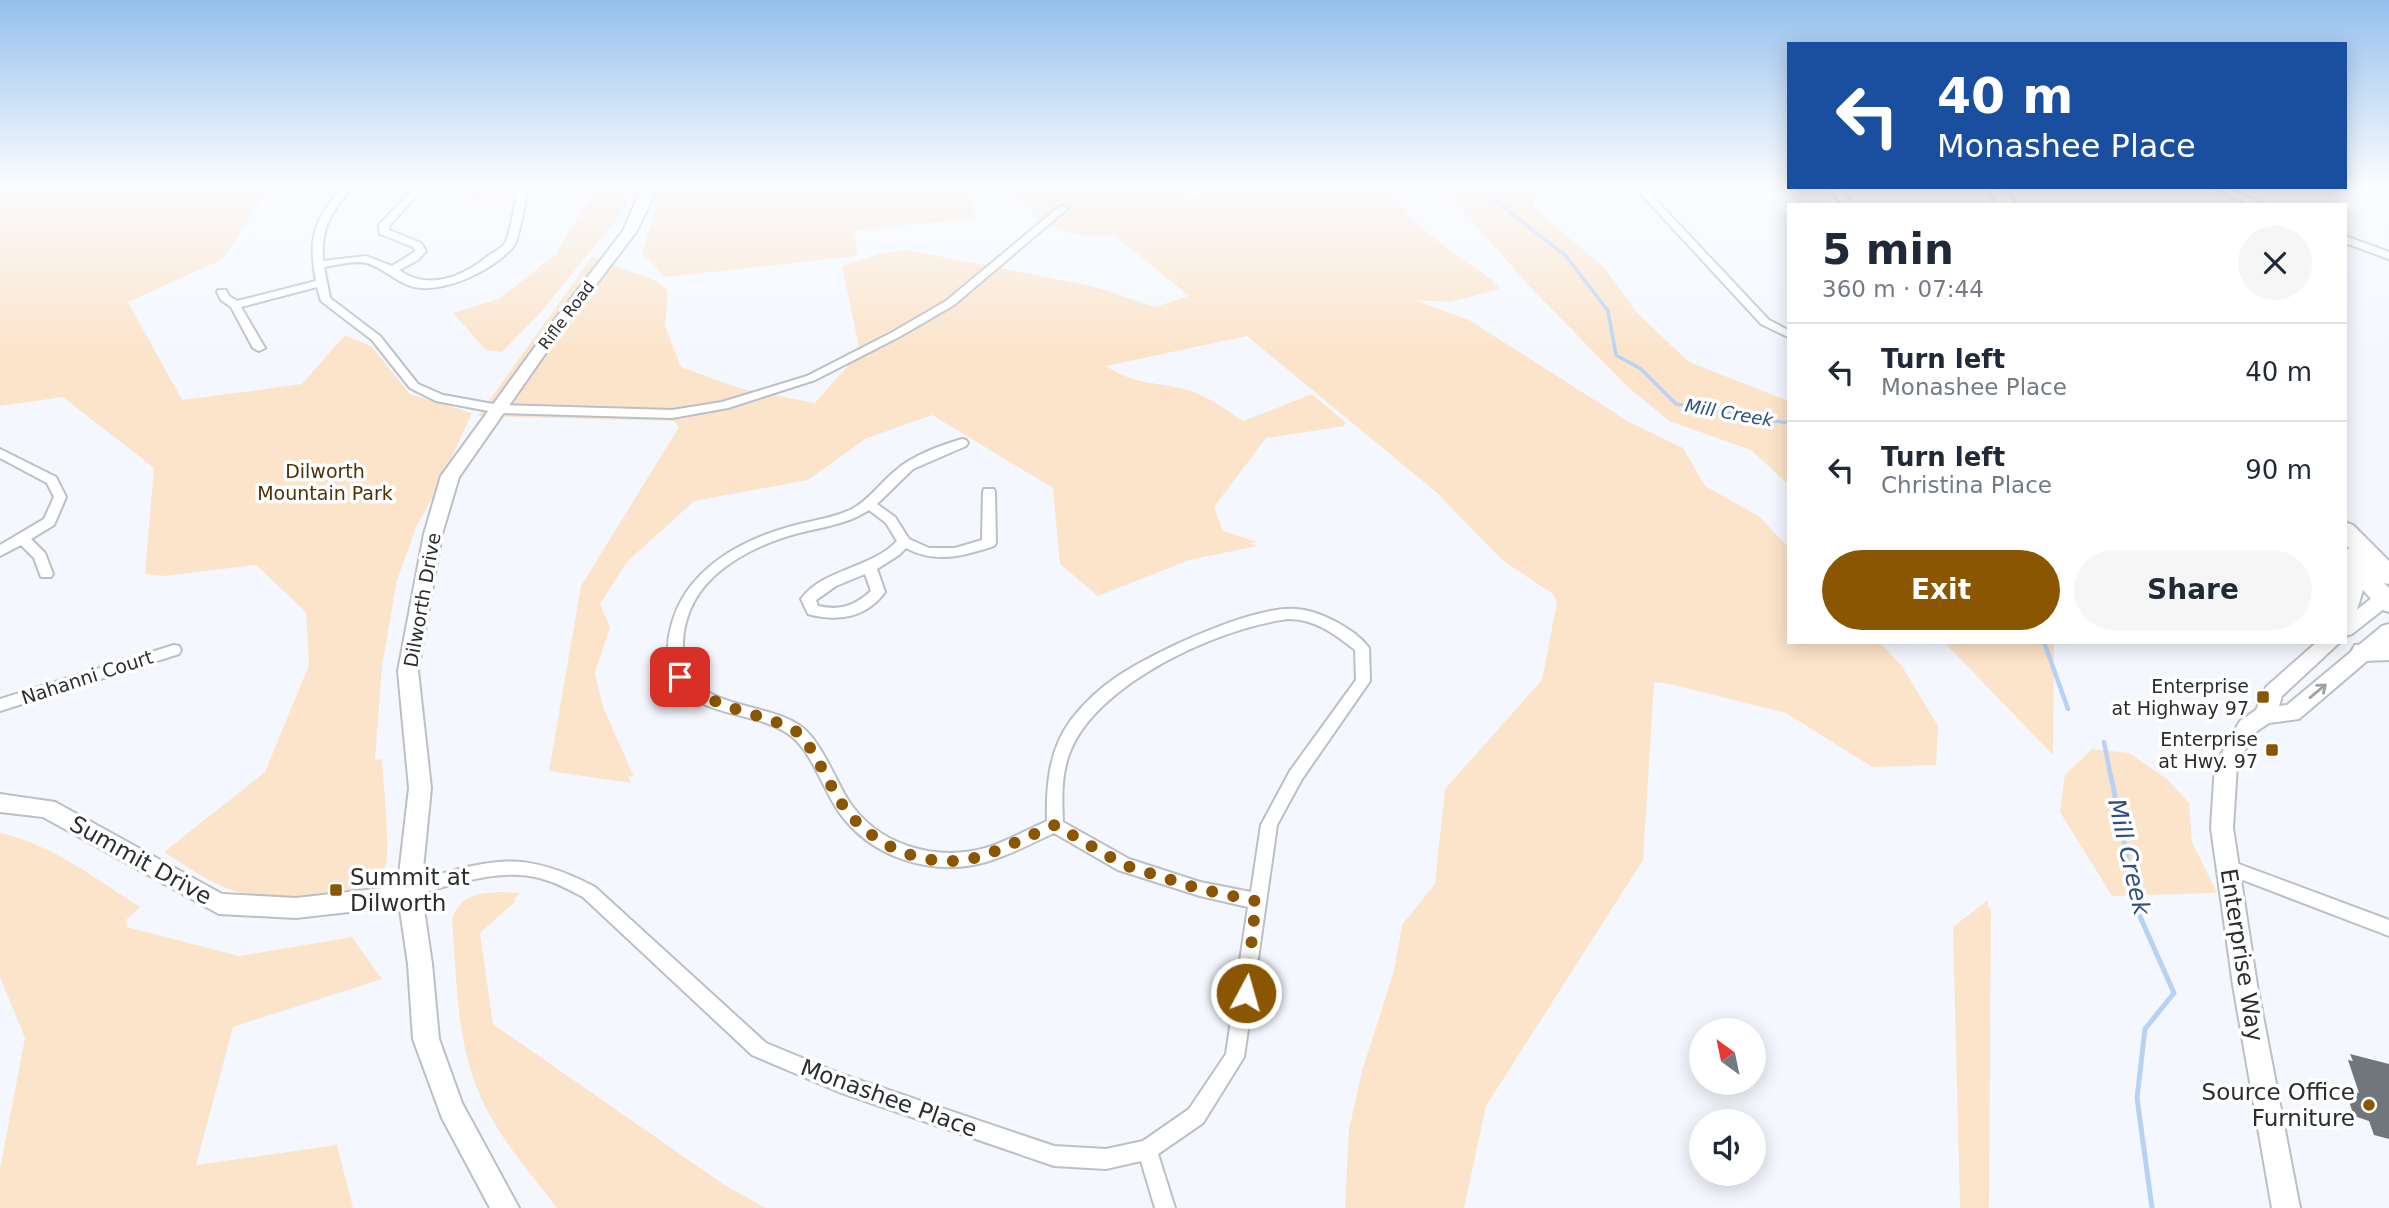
<!DOCTYPE html>
<meta charset="utf-8">
<style>
body{margin:0;font-family:"DejaVu Sans",sans-serif;background:#f6f6f7;color:#1f2937;height:100vh;display:flex;flex-direction:column;font-size:26px;white-space:nowrap}
*{box-sizing:border-box;margin:0}
p{font-size:23px;color:#747a83}
.icon{flex:none;width:38px;height:38px;fill:none;stroke:currentColor;stroke-width:2;stroke-linecap:round;stroke-linejoin:round}
.map{position:relative;flex:1;overflow:hidden}
.panel{position:absolute;left:1787px;top:203px;width:560px;height:441px;display:flex;flex-direction:column;background:#fff;border-radius:0px;box-shadow:0 4px 18px #0003}
.panel>*{flex:none}
.hud{position:absolute;left:1787px;top:42px;width:560px;height:147px;border-radius:0px;box-shadow:0 4px 18px #0003;background:#1a4fa0;color:#fff;overflow:hidden}
.needle{width:46px;rotate:327deg}
.buttons{position:absolute;left:1689px;top:1018px;display:grid;gap:14px}
.buttons a{display:grid;place-items:center;width:77px;height:77px;border-radius:50%;background:#fff;box-shadow:0 4px 18px #0003;font-size:35px}
.pin{position:absolute;display:grid;place-items:center;width:60px;height:60px;color:#fff;margin:-30px;border-radius:14px;box-shadow:0 4px 10px #0006}
.me{position:absolute;width:77px;margin:-38px;rotate:6deg;stroke-linejoin:round;filter:drop-shadow(0 0 5px #0008)}
.turn{display:flex;align-items:center;gap:24px;height:147px;padding:0 35px;font-size:32px}
.turn .icon{width:91px;height:91px;stroke-width:2.5}
.turn b{display:block;font-size:49px;line-height:60px}
.round{display:grid;place-items:center;flex:none;width:74px;height:74px;border-radius:37px;background:#f6f6f7}
.summary{display:flex;align-items:center;justify-content:space-between;height:119px;padding:0 35px}
h1{font-size:42px;font-weight:800;line-height:52px}
.action{display:flex;gap:14px;margin-top:auto;padding:14px 35px}
.action a{flex:1;height:80px;border-radius:42px;background:#8a5601;color:#fff;font-size:28px;font-weight:800;line-height:80px;text-align:center}
.action a+a{background:#f6f6f7;color:#1f2937}
ul{padding:0;list-style:none}
li{display:flex;align-items:center;gap:21px;height:98px;padding:0 35px;border-top:2px solid #e0e1e3}
li div{flex:1}
li b{display:block;font-size:26px}
li em{font-style:normal}
.map>svg:first-child{display:block}
</style>
<div class="map">
<svg width="2389" height="1208" viewBox="0 0 2389 1208">
<rect width="100%" height="100%" fill="#f4f8fe"/>
<path fill="#fce4ca" d="M 0,184 L 271,184 L 223,259 L 128,302 L 182,400 L 302,384 L 345,335 L 371,346 L 410,394 L 472,413 L 432,499 L 417,525 L 397,580 L 382,666 L 375,760 L 382,759 C 383,778 391,854 385,867 C 365,908 266,903 229,889 C 206,881 185,865 164,852 L 265,772 L 309,665 L 306,612 L 256,565 L 163,576 L 145,574 L 154,468 L 63,397 L 0,406 Z
M 476,184 L 514,184 L 509,194 L 468,199 Z
M 592,184 L 624,184 L 628,205 L 541,312 L 502,352 L 486,350 L 453,313 L 499,299 L 556,254 L 595,191 Z
M 653,184 L 967,184 L 976,218 L 854,230 L 857,256 L 665,277 L 642,253 L 655,211 Z
M 1003,184 L 1213,184 L 1173,203 L 1200,195 L 1217,184 L 1391,184 C 1395,216 1465,260 1492,280 L 1499,289 L 1450,302 L 1415,300 L 1469,320 L 1629,422 L 1683,448 L 1705,486 L 1760,517 L 1788,547 L 1788,642 L 1879,642 L 1902,666 L 1938,726 L 1936,765 L 1872,767 L 1786,713 L 1670,684 L 1654,682 L 1643,860 L 1486,1106 L 1464,1208 L 1345,1208 L 1349,1130 L 1362,1071 L 1394,971 L 1402,925 L 1435,884 L 1445,789 L 1542,680 L 1557,602 L 1553,594 L 1502,560 L 1436,492 L 1247,336 L 1106,366 C 1141,388 1156,380 1190,391 C 1210,397 1226,410 1243,421 L 1312,394 L 1346,423 L 1343,424 L 1346,426 L 1266,438 L 1214,507 L 1223,531 L 1257,542 L 1249,543 L 1257,546 L 1189,560 L 1098,596 L 1060,564 L 1053,488 L 932,415 L 865,439 L 808,480 L 694,501 L 627,562 L 600,604 L 610,627 L 595,673 L 603,707 L 634,777 L 628,776 L 631,783 L 549,771 L 581,586 L 679,427 L 674,421 L 478,416 L 592,257 L 657,281 L 668,291 L 665,326 L 681,367 L 742,389 L 815,403 L 860,352 L 842,266 L 882,253 L 907,250 L 1092,286 L 1155,307 L 1189,296 L 1114,235 L 1116,230 L 1111,236 C 1091,239 1062,233 1045,222 C 1030,212 1018,195 1003,184 Z
M 1440,184 L 1536,184 L 1534,209 L 1605,268 L 1636,312 L 1689,362 L 1788,401 L 1788,484 L 1751,450 L 1669,421 L 1628,387 L 1529,286 Z
M 1944,642 L 2054,642 L 2053,755 Z
M 2092,749 L 2129,753 L 2167,779 L 2189,803 L 2192,842 L 2217,893 L 2112,896 L 2060,812 L 2065,775 Z
M 0,833 C 52,844 96,879 140,907 L 126,920 L 127,927 L 239,956 L 352,937 L 382,979 L 233,1027 L 196,1165 L 337,1145 L 353,1208 L 0,1208 L 0,1169 L 25,1038 L 0,977 Z
M 497,892 L 520,893 L 513,900 L 516,901 L 480,933 L 493,1024 L 723,1184 L 766,1208 L 557,1208 C 533,1176 504,1144 486,1108 C 456,1051 457,983 452,920 C 459,896 475,894 497,892 Z
M 1988,900 L 1988,909 L 1991,908 L 1989,1208 L 1960,1208 L 1953,927 Z"/>
<g fill="none" stroke-linecap="round" stroke-linejoin="round">
<path stroke="#b8d2f5" stroke-width="3.5" d="M 1485,184 L 1493,199 L 1566,256 L 1608,311 L 1616,355 L 1641,369 L 1676,404 L 1788,423"/>
<path stroke="#b8d2f5" stroke-width="4.5" d="M 2044,642 L 2068,709
M 2104,742 L 2111,778"/>
<path stroke="#b8d2f5" stroke-width="5" d="M 2111,776 L 2138,912 L 2174,993 L 2145,1029 L 2137,1098 L 2152,1208"/>
</g>
<path fill="#71767c" d="M 2350,1054 L 2389,1064 L 2389,1139 L 2374,1135 L 2369,1121 L 2354,1116 L 2345,1090 L 2359,1093 L 2348,1060 L 2353,1061 Z"/>
<g fill="none" stroke-linecap="round" stroke-linejoin="round">
<g stroke="#bbc0c6" stroke-width="4">
<path id="street" d="M 344,184 L 354,184 C 333,213 321,221 323,261 L 366,256 L 392,266 L 416,251 L 413,247 L 380,234 L 379,225 L 418,184 L 427,184 L 389,226 L 389,230 L 421,243 L 426,251 L 418,260 L 399,270 C 428,291 463,277 488,256 C 493,253 502,248 505,243 C 511,233 516,197 519,184 L 528,184 C 527,195 519,240 513,247 C 494,269 451,290 421,288 C 401,287 386,269 367,263 C 355,260 337,265 324,267 L 330,298 L 380,336 L 418,384 L 443,395 L 499,405 L 672,410 L 722,402 L 807,376 L 891,333 L 946,301 L 1060,206 L 1068,208 L 954,305 L 899,337 L 815,380 L 728,408 L 672,418 L 499,413 L 436,401 L 410,388 L 372,340 L 321,301 L 317,287 L 241,307 L 265,348 L 259,351 L 253,348 L 231,307 L 221,300 L 217,292 L 218,290 L 226,290 L 229,296 L 237,301 L 316,281 C 307,232 316,221 344,184 Z
M 1632,184 L 1641,184 L 1769,320 L 1788,330 L 1788,337 L 1761,324 Z
M 1830,187 L 1840,187 L 1852,205 L 1842,205 Z
M 2211,187 L 2225,187 L 2265,205 L 2251,205 Z
M 2345,236 L 2389,252 L 2389,259 L 2345,243 Z
M 962,439 L 966,440 L 968,443 L 966,446 L 913,469 L 877,504 L 895,517 L 909,539 L 929,548 L 955,548 L 982,540 L 983,492 L 984,489 L 994,489 L 995,492 L 996,543 L 994,546 C 963,556 936,564 906,548 L 899,555 L 877,569 L 885,592 C 866,618 837,622 808,614 L 801,599 C 824,568 871,569 897,541 L 886,523 L 869,510 C 848,524 823,527 799,533 C 760,543 715,565 695,600 C 686,616 682,634 683,651 C 685,712 767,699 803,728 C 822,744 835,779 848,800 C 878,846 937,863 989,847 C 1009,840 1027,830 1047,821 C 1046,785 1049,750 1071,720 C 1084,703 1100,688 1118,676 C 1155,652 1251,606 1296,609 C 1318,610 1356,629 1369,648 L 1370,681 L 1302,779 L 1277,825 L 1244,1057 L 1203,1123 L 1158,1154 L 1175,1208 L 1155,1208 L 1141,1161 L 1106,1169 L 1054,1166 L 839,1092 L 752,1055 L 583,897 C 570,890 557,883 543,879 C 499,866 452,886 409,896 L 403,894 L 400,889 L 403,884 L 409,882 C 489,862 517,846 595,887 L 766,1043 L 841,1074 L 1054,1146 L 1106,1149 L 1143,1141 L 1189,1109 L 1226,1054 L 1248,907 L 1200,896 L 1118,870 L 1054,833 C 1032,843 1010,855 986,862 C 933,877 871,858 839,812 C 824,791 812,752 791,736 C 758,710 705,720 677,683 C 666,668 666,645 671,627 C 685,569 742,539 796,525 C 814,520 834,518 852,509 C 869,500 880,483 895,471 C 913,455 939,446 962,439 ZM 865,574 L 871,591 C 854,606 841,611 818,606 L 816,600 L 836,586 ZM 1288,619 C 1315,619 1335,634 1355,650 L 1356,680 L 1290,771 L 1261,825 L 1251,892 L 1200,882 L 1129,859 L 1063,822 C 1062,798 1061,774 1070,752 C 1097,683 1218,628 1288,619 Z
M 0,449 L 56,477 L 66,497 L 54,525 L 31,539 L 45,553 L 53,574 L 51,577 L 41,577 L 34,558 L 21,545 L 0,556 L 0,545 L 44,519 L 54,497 L 47,483 L 0,458 Z
M 174,645 L 179,646 L 181,650 L 179,654 L 0,711 L 0,699 Z
M 2228,860 L 2389,920 L 2389,936 L 2222,872 L 2220,867 L 2222,862 Z"/>
</g>
<g stroke="#bbc0c6" stroke-width="4">
<path id="secondary" d="M 643,184 L 656,184 L 650,204 L 636,232 L 566,324 L 459,477 L 442,534 L 418,671 L 431,788 L 421,889 L 432,964 L 439,1039 L 462,1103 L 519,1208 L 490,1208 L 442,1118 L 413,1039 L 408,964 L 399,903 L 384,908 L 296,918 L 219,914 L 43,817 L 0,812 L 0,794 L 55,802 L 222,894 L 296,898 L 384,888 L 398,883 L 409,788 L 398,671 L 424,534 L 441,476 L 556,318 L 623,231 Z
M 2389,588 L 2389,605 L 2352,634 L 2345,636 L 2345,619 L 2382,590 Z
M 2389,624 L 2389,642 L 2299,719 L 2269,723 L 2254,733 L 2237,765 L 2233,828 L 2257,985 L 2300,1208 L 2272,1208 L 2233,985 L 2211,828 L 2215,765 L 2240,721 L 2256,710 L 2266,687 L 2317,642 L 2340,642 L 2282,696 L 2279,706 L 2287,705 L 2382,626 Z"/>
</g>
<g stroke="#bbc0c6" stroke-width="4">
<path id="highway" d="M 1984,187 L 2002,187 L 2017,205 L 1999,205 Z
M 2345,522 L 2353,525 L 2389,561 L 2389,584 L 2384,583 L 2389,588 L 2389,612 L 2380,609 L 2363,590 L 2354,620 L 2345,623 L 2345,548 L 2350,549 L 2345,544 Z
M 2389,642 L 2389,660 L 2364,661 L 2355,659 L 2351,652 L 2355,645 Z"/>
</g>
<use href="#street" fill="#fff" fill-rule="evenodd"/>
<use href="#secondary" fill="#fff" fill-rule="evenodd"/>
<use href="#highway" fill="#fff" fill-rule="evenodd"/>
</g>
<defs><path id="oneway-shaft" d="M-6 0H5M1.5-3L5.5 0L1.5 3" fill="none" stroke-width="1.6" stroke-linecap="round" stroke-linejoin="round" transform="scale(1.75)"/></defs>
<use stroke="#a0a0a2" href="#oneway-shaft" transform="translate(2318 691) rotate(-40)"/>
<linearGradient id="sky" x2="0" y2="1"><stop stop-color="#95c0ed"/><stop offset="0.52" stop-color="#fafcff"/><stop offset="1" stop-color="#fafcff" stop-opacity="0"/></linearGradient>
<rect width="2389" height="353" fill="url(#sky)"/>
<g fill="none" stroke-linecap="round" stroke-linejoin="round">
<path stroke="#8a5601" stroke-width="12" stroke-dasharray="0 21.6" d="M 680,677 C 704,703 738,709 770,720 C 779,723 792,727 799,734 C 816,750 831,791 847,811 C 877,849 933,872 981,856 C 1006,848 1030,835 1055,825 L 1124,865 L 1200,889 L 1256,901 L 1246,993"/>
</g>
<g fill="#8a5601" stroke="#fff" stroke-width="2.5">
<rect x="2256" y="690" width="14" height="14" rx="3.5"/>
<rect x="2265" y="743" width="14" height="14" rx="3.5"/>
<rect x="329" y="883" width="14" height="14" rx="3.5"/>
<circle cx="2369" cy="1105" r="7"/>
</g>
<g text-anchor="middle" stroke-width="7" stroke-linejoin="round" paint-order="stroke">
<g font-size="16" fill="#2b2d30" stroke="#fff">
<text transform="translate(566 315) rotate(-53)" y="6">Rifle Road</text>
</g>
<g font-size="18" font-style="italic" fill="#2d507e" stroke="#fff">
<text transform="translate(1729 413) rotate(10)" y="6">Mill Creek</text>
</g>
<g font-size="19" fill="#4f3106" stroke="#fff">
<text x="325" y="478">Dilworth<tspan x="325" dy="22">Mountain Park</tspan></text>
</g>
<g font-size="19" fill="#2b2d30" stroke="#fff">
<text transform="translate(422 600) rotate(-80)" y="7">Dilworth Drive</text>
<text transform="translate(87 677) rotate(-18)" y="7">Nahanni Court</text>
</g>
<g font-size="19" fill="#2b2d30" stroke="#fff" text-anchor="end">
<text x="2249" y="693">Enterprise<tspan x="2249" dy="22">at Highway 97</tspan></text>
<text x="2258" y="746">Enterprise<tspan x="2258" dy="22">at Hwy. 97</tspan></text>
</g>
<g font-size="23" fill="#2b2d30" stroke="#fff">
<text transform="translate(141 860) rotate(29)" y="8">Summit Drive</text>
<text transform="translate(2242 955) rotate(81)" y="8">Enterprise Way</text>
<text transform="translate(889 1098) rotate(20)" y="8">Monashee Place</text>
</g>
<g font-size="23" fill="#2b2d30" stroke="#fff" text-anchor="start">
<text x="350" y="885">Summit at<tspan x="350" dy="26">Dilworth</tspan></text>
<text x="2355" y="1100" text-anchor="end">Source Office<tspan x="2355" dy="26">Furniture</tspan></text>
</g>
<g font-size="24" font-style="italic" fill="#2d507e" stroke="#fff">
<text transform="translate(2129 857) rotate(77)" y="8">Mill Creek</text>
</g>
</g>
</svg>
<div class="buttons">
<a><svg class="needle" viewBox="-14 -14 28 28"><path d="M0-13l5 13h-10z" fill="#e53935"/><path d="M0 13l5-13h-10z" fill="#747a83"/></svg></a>
<a><svg class="icon" aria-label="sound" viewBox="0 0 24 24"><path d="M4 9h4l5-4v14l-5-4H4zM17 9q2 3 0 6"/></svg></a>
</div>
<div class="pin" style="left:680px;top:677px;background:#d93025"><svg class="icon" aria-label="arrive" viewBox="0 0 24 24"><path d="M6 21V4h12l-3 4 3 4H6"/></svg></div>
<svg class="me" style="left:1246px;top:993px" viewBox="-20 -20 40 40"><circle r="17" fill="#8a5601" stroke="#fff" stroke-width="3"/><path d="M0-11L8 9 0 5-8 9z" fill="#fff"/></svg>
<div class="hud">
<div class="turn"><svg class="icon" aria-label="left" viewBox="0 0 24 24"><path d="M17 20v-9H6M10 6l-5 5 5 5"/></svg><div><b>40 m</b>Monashee Place</div></div>
</div>
<section class="panel">
<div class="summary"><div><h1>5 min</h1><p>360 m · 07:44</p></div><a class="round"><svg class="icon" aria-label="close" viewBox="0 0 24 24"><path d="M6 6l12 12M18 6L6 18"/></svg></a></div>
<ul>
<li><svg class="icon" aria-label="left" viewBox="0 0 24 24"><path d="M17 20v-9H6M10 6l-5 5 5 5"/></svg><div><b>Turn left</b><p>Monashee Place</p></div><em>40 m</em></li>
<li><svg class="icon" aria-label="left" viewBox="0 0 24 24"><path d="M17 20v-9H6M10 6l-5 5 5 5"/></svg><div><b>Turn left</b><p>Christina Place</p></div><em>90 m</em></li>
</ul>
<div class="action"><a>Exit</a><a>Share</a></div>
</section>
</div>
